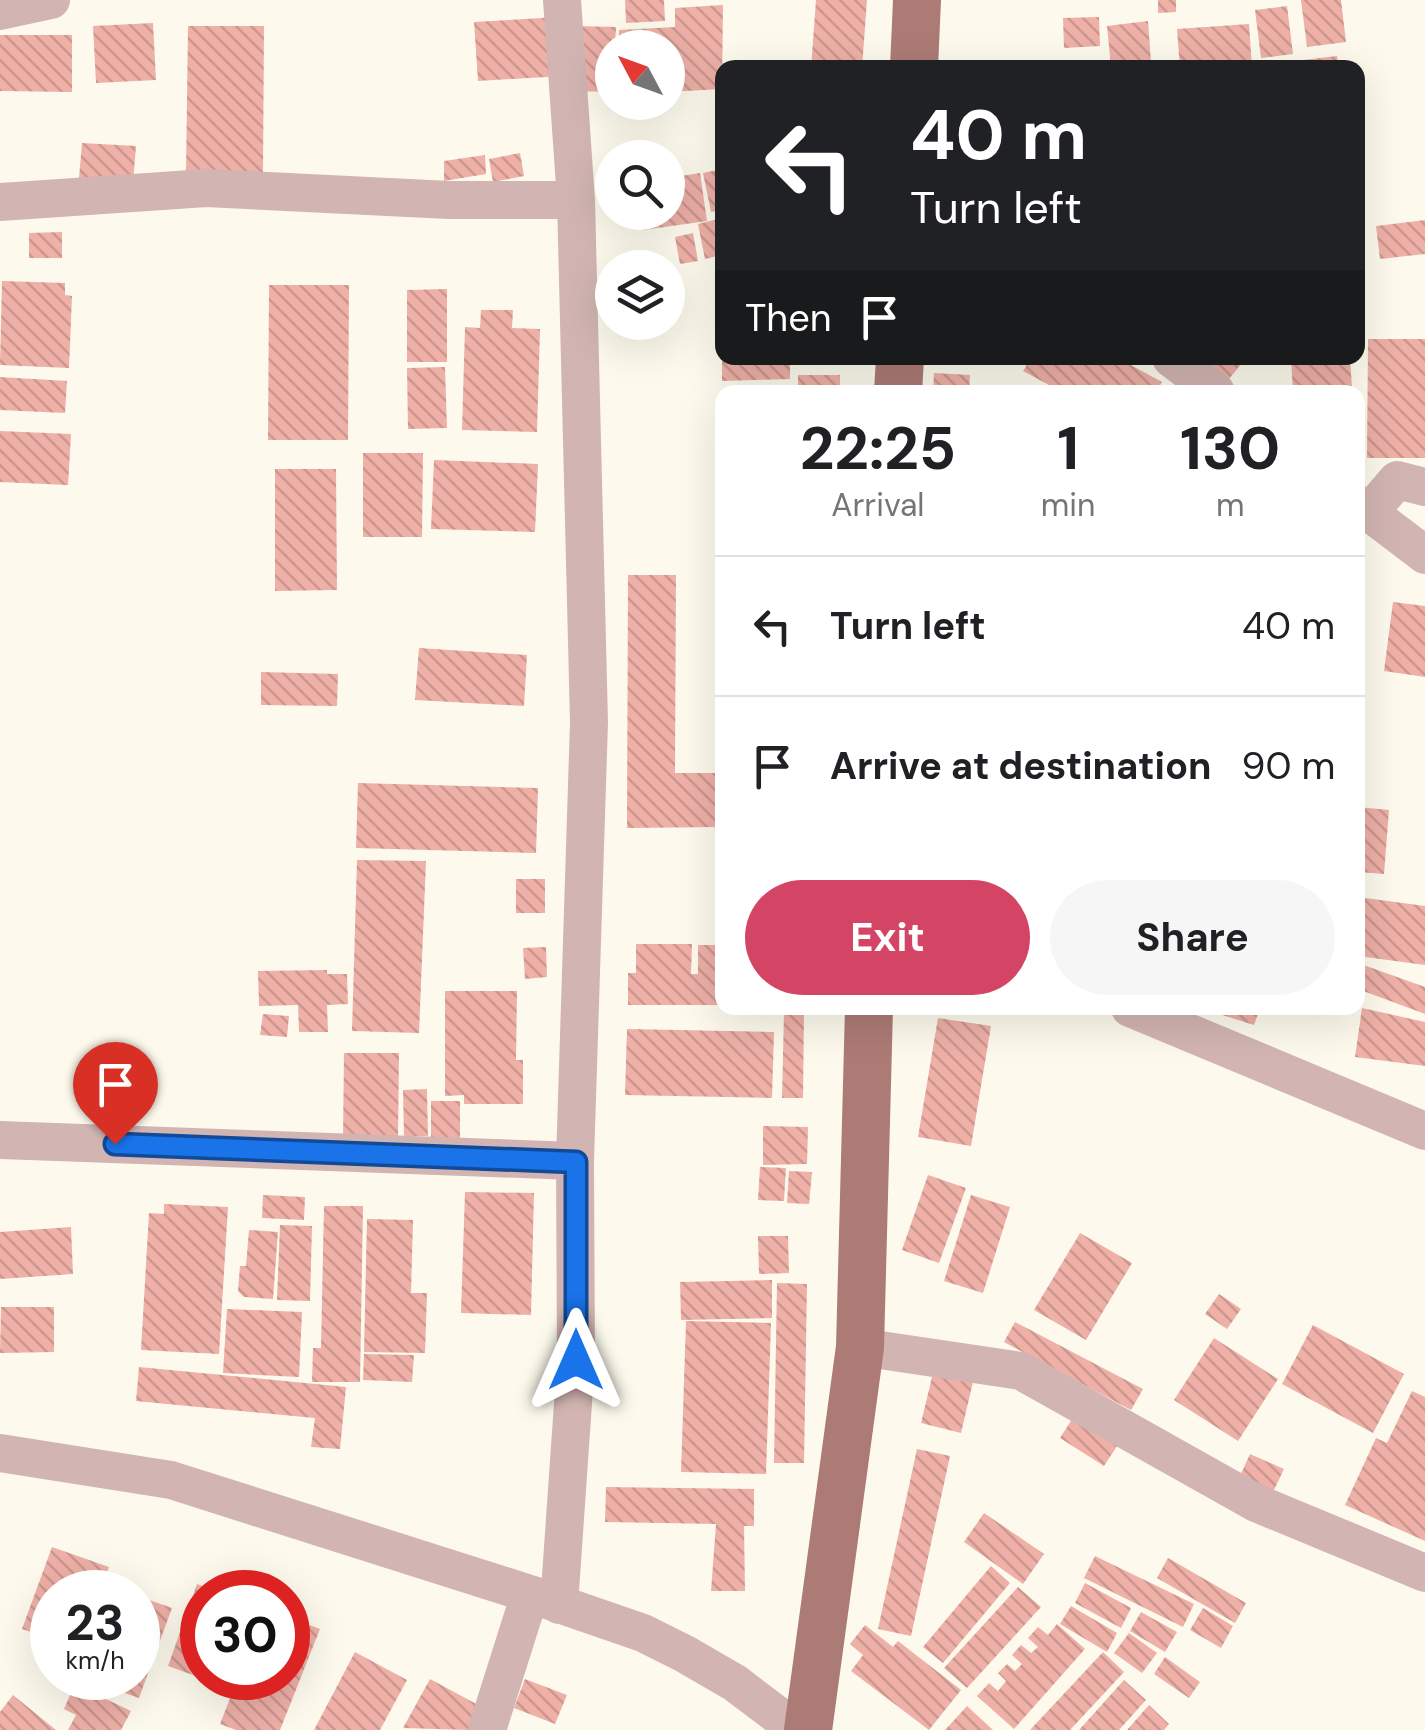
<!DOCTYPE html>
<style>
body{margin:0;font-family:"DM Sans",sans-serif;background:#f6f6f6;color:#202124;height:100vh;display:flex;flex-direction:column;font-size:38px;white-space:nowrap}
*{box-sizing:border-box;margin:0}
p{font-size:32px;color:#757577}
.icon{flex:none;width:55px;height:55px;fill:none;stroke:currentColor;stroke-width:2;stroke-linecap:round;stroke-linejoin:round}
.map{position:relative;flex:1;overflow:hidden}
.panel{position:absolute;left:715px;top:385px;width:650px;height:630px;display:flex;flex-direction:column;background:#fff;border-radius:20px;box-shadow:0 10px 40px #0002}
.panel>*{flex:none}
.banner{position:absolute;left:715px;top:60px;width:650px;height:305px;border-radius:20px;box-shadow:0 10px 40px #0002;background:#202124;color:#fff;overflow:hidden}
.needle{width:65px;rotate:311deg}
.tools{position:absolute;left:595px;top:30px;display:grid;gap:20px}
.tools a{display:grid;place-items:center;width:90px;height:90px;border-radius:50%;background:#fff;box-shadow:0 10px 40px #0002;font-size:50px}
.speed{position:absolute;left:30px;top:1570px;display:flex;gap:20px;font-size:50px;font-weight:700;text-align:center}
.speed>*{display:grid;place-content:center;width:130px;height:130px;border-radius:50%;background:#fff;box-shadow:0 10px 40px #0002;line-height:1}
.speed small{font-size:25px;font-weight:400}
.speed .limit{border:15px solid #d22;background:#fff;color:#111}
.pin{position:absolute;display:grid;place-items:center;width:85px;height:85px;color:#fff;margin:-102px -42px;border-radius:50% 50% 50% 0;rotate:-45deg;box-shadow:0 0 10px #0007}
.pin .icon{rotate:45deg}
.me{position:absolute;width:110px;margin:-55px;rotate:0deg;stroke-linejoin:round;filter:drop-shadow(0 0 8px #0008)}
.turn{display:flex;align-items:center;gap:35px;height:210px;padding:0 30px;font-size:45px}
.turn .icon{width:130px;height:130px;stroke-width:2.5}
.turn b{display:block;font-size:70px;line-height:85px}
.then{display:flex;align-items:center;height:95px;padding:0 30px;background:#0003;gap:20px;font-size:38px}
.eta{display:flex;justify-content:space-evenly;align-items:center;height:170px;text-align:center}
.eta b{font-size:60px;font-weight:700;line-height:70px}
.cta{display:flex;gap:20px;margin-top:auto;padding:20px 30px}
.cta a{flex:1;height:115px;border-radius:60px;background:#d44464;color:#fff;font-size:40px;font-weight:700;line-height:115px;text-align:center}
.cta a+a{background:#f6f6f6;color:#202124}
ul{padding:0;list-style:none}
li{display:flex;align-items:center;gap:30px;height:140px;padding:0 30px;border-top:2px solid #e0e0e0}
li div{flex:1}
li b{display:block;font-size:38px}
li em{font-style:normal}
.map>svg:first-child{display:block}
</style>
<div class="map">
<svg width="1425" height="1730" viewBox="0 0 1425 1730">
<defs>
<pattern id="building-back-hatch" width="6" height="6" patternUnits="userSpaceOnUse" patternTransform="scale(2.5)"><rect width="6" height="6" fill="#eeb0a7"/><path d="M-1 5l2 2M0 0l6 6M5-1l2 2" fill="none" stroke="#cc978f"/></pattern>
</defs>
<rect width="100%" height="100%" fill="#fdfaed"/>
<path fill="url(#building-back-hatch)" d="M 625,0 L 664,0 L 665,21 L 626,23 Z
M 816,0 L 867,0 L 862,68 L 811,68 Z
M 1158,0 L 1176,0 L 1176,12 L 1158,13 Z
M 1301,0 L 1341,0 L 1346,42 L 1307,47 Z
M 723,5 L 722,89 L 668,92 L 668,48 L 620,48 L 619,30 L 675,27 L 675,8 Z
M 1287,6 L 1293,54 L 1261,58 L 1255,10 Z
M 560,17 L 563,76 L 478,81 L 474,22 Z
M 1099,17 L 1100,46 L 1064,48 L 1063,18 Z
M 1148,21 L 1151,62 L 1111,67 L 1107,26 Z
M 153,23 L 156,80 L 96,83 L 93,26 Z
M 1249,24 L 1252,68 L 1180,68 L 1177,29 Z
M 188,26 L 264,26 L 263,172 L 186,172 Z
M 576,26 L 616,27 L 612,92 L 573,91 Z
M 0,35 L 72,35 L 72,92 L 0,91 Z
M 1337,56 L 1339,68 L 1286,68 L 1286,62 Z
M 82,143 L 136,146 L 133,182 L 79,178 Z
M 520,153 L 524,176 L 493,182 L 489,159 Z
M 485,155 L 486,174 L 444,181 L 444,161 Z
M 722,169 L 722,210 L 711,212 L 703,173 Z
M 700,173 L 707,221 L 643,230 L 640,212 L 668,212 L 668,178 Z
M 722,218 L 722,255 L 705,259 L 698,224 Z
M 1425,220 L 1425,254 L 1380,259 L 1376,226 Z
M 62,232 L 62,258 L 29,258 L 29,233 Z
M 693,233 L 698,261 L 680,264 L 675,237 Z
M 2,281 L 65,283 L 65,295 L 72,296 L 69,368 L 0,365 Z
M 269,285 L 349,285 L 348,440 L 268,440 Z
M 447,289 L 447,362 L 407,362 L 407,290 Z
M 481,310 L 513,310 L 512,328 L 540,329 L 537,432 L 462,430 L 465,327 L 480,328 Z
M 1368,339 L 1425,339 L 1425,458 L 1367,458 Z
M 722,358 L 790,358 L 790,379 L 722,381 Z
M 1031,358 L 1118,358 L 1162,382 L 1156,392 L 1062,392 L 1023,371 Z
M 1203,358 L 1246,358 L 1229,379 Z
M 1291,358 L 1350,358 L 1352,388 L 1293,392 Z
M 445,367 L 447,428 L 408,429 L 407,368 Z
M 934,373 L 970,375 L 969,392 L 933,392 Z
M 798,375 L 840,375 L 840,392 L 798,392 Z
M 0,377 L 67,381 L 65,413 L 0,410 Z
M 0,431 L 71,434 L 68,485 L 0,482 Z
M 363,453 L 423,453 L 422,537 L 363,537 Z
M 434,460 L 538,464 L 535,532 L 431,529 Z
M 275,469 L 336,469 L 337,590 L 275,591 Z
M 628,575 L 676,575 L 675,773 L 722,773 L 722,827 L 627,828 Z
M 1393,602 L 1425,606 L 1425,677 L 1384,671 Z
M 419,648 L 527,655 L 524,706 L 415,700 Z
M 261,672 L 338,674 L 337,706 L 261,705 Z
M 358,783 L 538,788 L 536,853 L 356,848 Z
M 1358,807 L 1389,810 L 1384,874 L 1358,872 Z
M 357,860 L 426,861 L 419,1033 L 352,1031 Z
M 516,879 L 545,879 L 545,913 L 516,913 Z
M 1358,897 L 1425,906 L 1425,965 L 1358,956 Z
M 636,944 L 692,944 L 691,974 L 698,974 L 698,945 L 722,945 L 722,1005 L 628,1005 L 628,973 L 636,973 Z
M 546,947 L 547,977 L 525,979 L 523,948 Z
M 1358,963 L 1425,987 L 1425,1014 L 1358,989 Z
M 327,970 L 327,974 L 347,974 L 348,1004 L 327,1005 L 328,1032 L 299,1032 L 298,1005 L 259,1006 L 258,971 Z
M 445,991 L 517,991 L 516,1060 L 523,1060 L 523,1104 L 464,1104 L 464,1095 L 445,1096 Z
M 1217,1008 L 1260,1008 L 1254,1025 L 1216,1013 Z
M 1362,1008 L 1425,1022 L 1425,1066 L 1355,1057 Z
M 784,1013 L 804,1014 L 803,1098 L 782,1098 Z
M 263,1014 L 289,1016 L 287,1037 L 260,1035 Z
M 938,1018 L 991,1026 L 971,1146 L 918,1137 Z
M 627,1029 L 774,1032 L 772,1098 L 625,1095 Z
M 344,1053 L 399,1053 L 398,1139 L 343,1139 Z
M 427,1089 L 428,1136 L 404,1136 L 403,1090 Z
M 431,1101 L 460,1101 L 460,1141 L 431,1141 Z
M 763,1126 L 808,1127 L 807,1164 L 763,1165 Z
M 760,1167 L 786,1168 L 784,1201 L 758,1200 Z
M 789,1171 L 812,1172 L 809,1204 L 787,1203 Z
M 928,1175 L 966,1188 L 939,1263 L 902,1250 Z
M 465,1192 L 534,1193 L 531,1315 L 461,1313 Z
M 263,1195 L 305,1197 L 304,1220 L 262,1218 Z
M 971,1195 L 1010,1207 L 983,1293 L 944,1281 Z
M 164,1204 L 228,1207 L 219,1354 L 141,1350 L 149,1213 L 164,1214 Z
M 324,1206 L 363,1206 L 360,1382 L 312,1382 L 313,1348 L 321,1348 Z
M 367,1219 L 413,1220 L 411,1293 L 427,1293 L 425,1353 L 364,1352 Z
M 280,1225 L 312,1226 L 310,1301 L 277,1300 Z
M 71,1227 L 73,1274 L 0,1279 L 0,1232 Z
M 249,1230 L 278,1232 L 273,1299 L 244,1297 L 238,1291 L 240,1266 L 246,1266 Z
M 1080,1233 L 1132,1263 L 1086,1340 L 1034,1310 Z
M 758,1236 L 788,1236 L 789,1273 L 759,1274 Z
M 772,1280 L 772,1318 L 681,1320 L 680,1282 Z
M 777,1283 L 807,1284 L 804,1463 L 774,1463 Z
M 1219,1294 L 1241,1309 L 1227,1329 L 1205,1314 Z
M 1,1307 L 54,1307 L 54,1352 L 0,1353 Z
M 227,1309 L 302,1312 L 299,1377 L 223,1373 Z
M 686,1321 L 771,1323 L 766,1474 L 681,1472 Z
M 1015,1322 L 1143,1389 L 1131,1410 L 1004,1342 Z
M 1313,1325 L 1404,1374 L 1373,1433 L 1282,1384 Z
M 1214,1338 L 1278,1379 L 1238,1441 L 1174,1400 Z
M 364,1354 L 414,1355 L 412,1382 L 363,1380 Z
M 139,1367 L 346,1387 L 340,1449 L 311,1447 L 315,1418 L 136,1401 Z
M 933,1373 L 973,1382 L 961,1433 L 921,1423 Z
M 1412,1391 L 1425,1397 L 1425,1541 L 1345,1505 L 1376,1438 L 1387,1443 Z
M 1074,1416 L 1119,1443 L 1104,1466 L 1060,1438 Z
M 917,1449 L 950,1456 L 911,1636 L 878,1629 Z
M 1250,1454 L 1284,1469 L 1273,1492 L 1240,1476 Z
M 606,1487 L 754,1489 L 754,1526 L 744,1526 L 745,1591 L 711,1591 L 716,1524 L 605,1522 Z
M 984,1513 L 1044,1554 L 1023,1584 L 964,1542 Z
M 52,1547 L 109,1567 L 100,1592 L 52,1592 L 52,1639 L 22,1629 Z
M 1095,1556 L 1194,1604 L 1183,1627 L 1084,1578 Z
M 1168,1558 L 1246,1603 L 1235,1623 L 1157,1578 Z
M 991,1566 L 1010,1583 L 943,1663 L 923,1647 Z
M 1085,1583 L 1131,1608 L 1121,1628 L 1075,1603 Z
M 197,1584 L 219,1592 L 202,1592 L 202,1678 L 229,1678 L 226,1687 L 168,1666 Z
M 1018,1587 L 1041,1607 L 967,1688 L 944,1668 Z
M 138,1596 L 172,1608 L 139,1698 L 93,1682 L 94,1678 L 138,1678 Z
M 1071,1606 L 1117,1633 L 1107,1652 L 1060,1624 Z
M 1203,1608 L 1233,1626 L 1221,1648 L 1190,1630 Z
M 1141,1612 L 1177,1632 L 1165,1652 L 1130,1631 Z
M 288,1617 L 320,1629 L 280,1730 L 236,1730 L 220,1724 L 238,1678 L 288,1678 Z
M 1057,1624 L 1085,1649 L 1014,1729 L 977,1696 L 989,1683 L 998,1691 L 1006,1681 L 998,1673 L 1007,1664 L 1015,1671 L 1022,1664 L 1012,1655 L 1021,1645 L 1031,1653 L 1038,1647 L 1028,1638 L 1038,1627 L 1048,1635 Z
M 865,1625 L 893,1647 L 898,1641 L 961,1690 L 929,1730 L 851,1671 L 863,1655 L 850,1644 Z
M 1129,1633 L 1157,1653 L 1142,1673 L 1114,1653 Z
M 355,1652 L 407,1680 L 380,1730 L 314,1730 Z
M 1103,1652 L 1124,1672 L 1070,1730 L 1030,1730 Z
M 1165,1657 L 1200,1682 L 1189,1698 L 1154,1674 Z
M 430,1679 L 482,1707 L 469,1730 L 403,1728 Z
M 525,1679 L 567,1695 L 555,1724 L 514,1708 Z
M 1124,1680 L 1146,1700 L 1119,1730 L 1079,1730 Z
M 73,1688 L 85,1694 L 87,1690 L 131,1711 L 121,1730 L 68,1730 L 76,1715 L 64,1709 Z
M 13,1695 L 56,1730 L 0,1730 L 0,1712 Z
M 1149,1705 L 1169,1724 L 1164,1730 L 1127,1730 Z
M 967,1706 L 993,1730 L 945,1730 Z"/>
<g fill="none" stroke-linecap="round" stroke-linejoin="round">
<path stroke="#d2b5b2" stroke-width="38" d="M 0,11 L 51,0
M 0,202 L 206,188 L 449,200 L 576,200
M 1171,358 L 1216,392
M 1358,504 L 1425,555
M 1369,513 L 1397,480 L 1425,487
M 1130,1008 L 1425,1131
M 0,1140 L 575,1161
M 860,1347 L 1021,1371 L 1256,1503 L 1425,1573
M 0,1453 L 171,1480 L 530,1594 L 643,1633 L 685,1654 L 735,1683 L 797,1730
M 559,1605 L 576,1360 L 575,1161 L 589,722 L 576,200 L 562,0
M 487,1730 L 530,1594"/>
<path stroke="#ad7b76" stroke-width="48" d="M 914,68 L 917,0
M 898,392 L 900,358
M 808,1730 L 860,1347 L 869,1008"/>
</g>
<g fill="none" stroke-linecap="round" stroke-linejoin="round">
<g stroke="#114b97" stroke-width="25">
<path id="route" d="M 115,1144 L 576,1162 L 576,1360"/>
</g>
<use href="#route" stroke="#1a73e8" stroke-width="18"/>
</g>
</svg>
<div class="tools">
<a><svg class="needle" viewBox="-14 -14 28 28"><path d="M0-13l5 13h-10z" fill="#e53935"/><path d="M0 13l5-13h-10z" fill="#757577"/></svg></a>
<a><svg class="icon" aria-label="search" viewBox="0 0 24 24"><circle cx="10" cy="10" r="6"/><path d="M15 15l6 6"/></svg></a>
<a><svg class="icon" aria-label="layers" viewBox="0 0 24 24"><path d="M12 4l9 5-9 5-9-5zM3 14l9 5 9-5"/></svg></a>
</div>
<div class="speed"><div>23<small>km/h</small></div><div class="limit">30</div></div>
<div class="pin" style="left:115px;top:1144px;background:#d93025"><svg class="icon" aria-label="arrive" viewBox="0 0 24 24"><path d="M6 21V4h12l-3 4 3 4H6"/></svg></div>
<svg class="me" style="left:576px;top:1360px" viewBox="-20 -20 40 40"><path d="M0-17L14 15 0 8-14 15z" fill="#1a73e8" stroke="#fff" stroke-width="4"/></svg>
<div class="banner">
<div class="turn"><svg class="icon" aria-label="left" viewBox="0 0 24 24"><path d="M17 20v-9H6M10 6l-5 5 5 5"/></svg><div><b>40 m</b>Turn left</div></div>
<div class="then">Then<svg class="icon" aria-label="arrive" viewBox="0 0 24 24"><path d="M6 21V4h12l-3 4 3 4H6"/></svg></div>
</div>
<section class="panel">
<div class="eta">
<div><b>22:25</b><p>Arrival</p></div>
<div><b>1</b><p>min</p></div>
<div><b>130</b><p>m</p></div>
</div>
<ul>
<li><svg class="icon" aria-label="left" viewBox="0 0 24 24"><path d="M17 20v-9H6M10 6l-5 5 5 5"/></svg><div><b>Turn left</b></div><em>40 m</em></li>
<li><svg class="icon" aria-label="arrive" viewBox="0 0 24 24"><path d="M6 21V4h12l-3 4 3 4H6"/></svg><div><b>Arrive at destination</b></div><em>90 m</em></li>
</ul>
<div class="cta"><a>Exit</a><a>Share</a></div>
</section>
</div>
